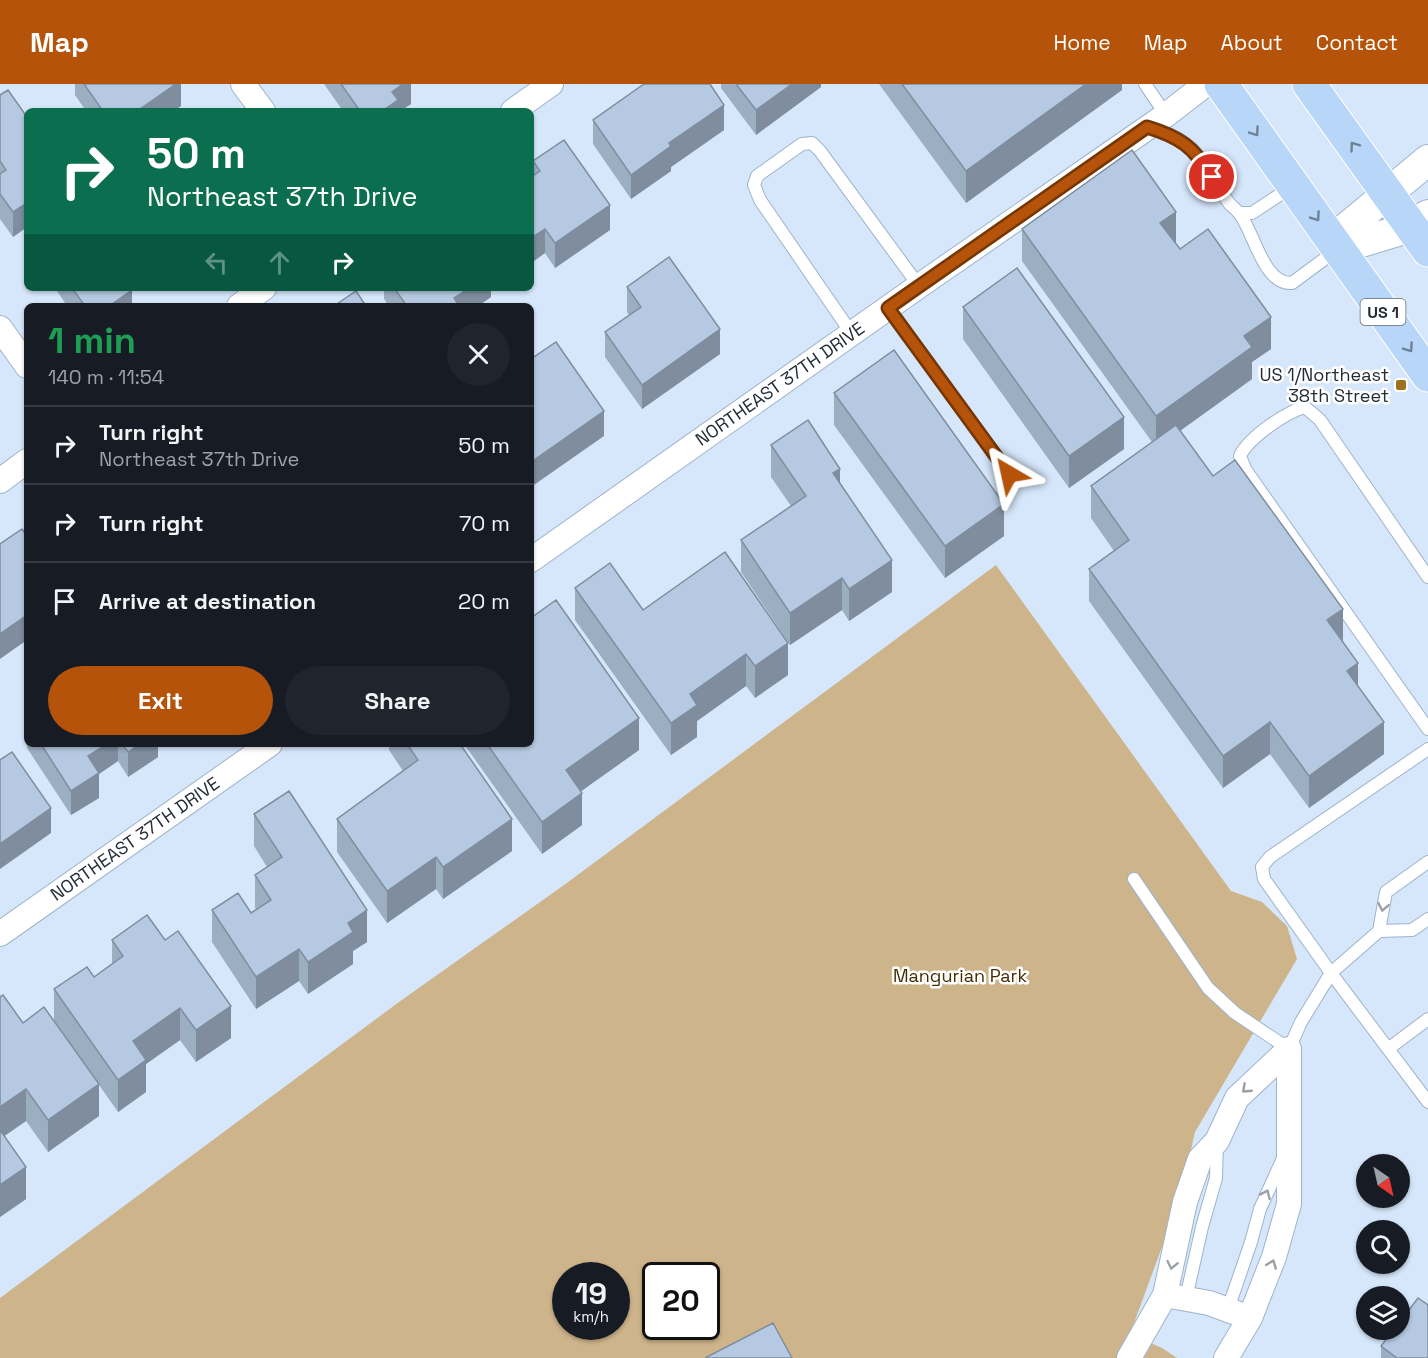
<!DOCTYPE html>
<meta charset="utf-8">
<style>
body{margin:0;font-family:"Space Grotesk",sans-serif;background:#20242c;color:#f1f3f6;height:100vh;display:flex;flex-direction:column;font-size:22px;white-space:nowrap}
*{box-sizing:border-box;margin:0}
p{font-size:20px;color:#9ea1a6}
.icon{flex:none;width:33px;height:33px;fill:none;stroke:currentColor;stroke-width:2;stroke-linecap:round;stroke-linejoin:round}
.map{position:relative;flex:1;overflow:hidden}
.drawer{position:absolute;left:24px;top:219px;width:510px;height:444px;display:flex;flex-direction:column;background:#171b24;border-radius:9px;box-shadow:0 2px 4px #0004}
.drawer>*{flex:none}
.banner{position:absolute;left:24px;top:24px;width:510px;height:183px;border-radius:9px;box-shadow:0 2px 4px #0004;background:#0b6e4f;color:#fff;overflow:hidden}
.needle{width:39px;rotate:146deg}
.buttons{position:absolute;left:1356px;top:1070px;display:grid;gap:12px}
.buttons a{display:grid;place-items:center;width:54px;height:54px;border-radius:50%;background:#171b24;box-shadow:0 2px 4px #0004;font-size:30px}
.speed{position:absolute;left:552px;top:1178px;display:flex;gap:12px;font-size:30px;font-weight:700;text-align:center}
.speed>*{display:grid;place-content:center;width:78px;height:78px;border-radius:50%;background:#171b24;box-shadow:0 2px 4px #0004;line-height:1}
.speed small{font-size:15px;font-weight:400}
.speed .limit{border:3px solid #111;border-radius:9px;background:#fff;color:#111}
.pin{position:absolute;display:grid;place-items:center;width:51px;height:51px;color:#fff;margin:-26px;border:3px solid #fff;border-radius:50%;box-shadow:0 2px 6px #0007}
.me{position:absolute;width:66px;margin:-33px;rotate:324deg;stroke-linejoin:round;filter:drop-shadow(0 0 4px #0008)}
.turn{display:flex;align-items:center;gap:21px;height:126px;padding:0 24px;font-size:27px}
.turn .icon{width:78px;height:78px;stroke-width:2.5}
.turn b{display:block;font-size:42px;line-height:51px}
.lanes{display:flex;align-items:center;height:57px;padding:0 24px;background:#0003;justify-content:center;gap:30px;direction:ltr}
.lanes .off{opacity:.35}
.round{display:grid;place-items:center;flex:none;width:63px;height:63px;border-radius:32px;background:#20242c}
.summary{display:flex;align-items:center;justify-content:space-between;height:102px;padding:0 24px}
h1{font-size:36px;font-weight:800;line-height:45px;color:#1e9e55}
.action{display:flex;gap:12px;margin-top:auto;padding:12px 24px}
.action a{flex:1;height:69px;border-radius:36px;background:#b45309;color:#fff;font-size:24px;font-weight:800;line-height:69px;text-align:center}
.action a+a{background:#20242c;color:#f1f3f6}
ul{padding:0;list-style:none}
li{display:flex;align-items:center;gap:18px;height:78px;padding:0 24px;border-top:2px solid #363941}
li div{flex:1}
li b{display:block;font-size:22px}
li em{font-style:normal}
header{display:flex;align-items:center;gap:36px;box-sizing:border-box;height:84px;padding:0 30px;background:#b45309;color:#fff}
header strong{font-size:28px}
nav{display:flex;gap:33px;margin-inline-start:auto;font-size:21px}
.map>svg:first-child{display:block}
</style>
<header>
<strong>Map</strong>
<nav><a>Home</a><a>Map</a><a>About</a><a>Contact</a></nav>
</header>
<div class="map">
<svg width="1428" height="1274" viewBox="0 0 1428 1274">
<rect width="100%" height="100%" fill="#d6e7fb"/>
<path fill="#ceb48b" fill-rule="evenodd" d="M 996,481 L 1231,807 L 1262,818 L 1287,842 L 1297,875 L 1195,1048 L 1180,1114 L 1130,1250 L 1162,1264 L 1177,1274 L 0,1274 L 0,1214 L 399,918 L 564,801 ZM 566,1191 L 616,1191 L 616,1242 L 566,1242 ZM 656,1191 L 706,1191 L 706,1242 L 656,1242 Z"/>
<g fill="none" stroke-linecap="round" stroke-linejoin="round">
<g stroke="#9eb3ca" stroke-width="14">
<path id="service" d="M 1145,0 L 1166,31
M 1148,43 C 1164,48 1180,53 1193,66 C 1208,82 1216,102 1229,119 C 1232,123 1236,125 1239,129 C 1254,147 1263,201 1292,199 L 1338,165
M 1239,129 L 1252,129 L 1293,102
M 888,224 L 1009,390
M 852,250 L 760,116 L 754,101 L 757,92 L 802,60 L 812,59 L 820,67 L 919,202
M 1428,493 L 1320,336 L 1305,323 C 1286,328 1248,354 1240,372 L 1245,385 L 1428,645
M 1428,665 L 1270,773 L 1262,783 L 1264,795 L 1331,889 L 1428,1018
M 1134,795 L 1208,904 L 1235,929 L 1289,965 L 1301,938 L 1331,889 L 1379,847 L 1386,808 L 1428,778
M 1379,847 L 1412,846 L 1428,835
M 1388,965 L 1428,935
M 1186,1214 L 1202,1143 L 1216,1094 L 1217,1058
M 1228,1225 L 1251,1158 L 1260,1125 L 1284,1072"/>
</g>
<g stroke="#9eb3ca" stroke-width="26">
<path id="minor" d="M 243,0 L 263,27
M 513,27 L 551,0
M 239,222 L 264,204
M 0,244 L 27,282
M 0,397 L 27,377
M 531,476 L 919,202 L 1166,31 L 1206,0
M 0,850 L 270,660
M 1165,1211 L 1209,1219 L 1250,1234
M 1129,1274 L 1165,1211 L 1185,1118 L 1200,1075 L 1217,1057 L 1237,1014 L 1289,965
M 1226,1274 L 1250,1234 L 1274,1173 L 1289,1120 L 1289,965"/>
</g>
<g stroke="#9eb3ca" stroke-width="32">
<path id="tertiary" d="M 1338,165 L 1344,146 L 1428,76
M 1338,165 L 1411,143 L 1428,131"/>
</g>
<g stroke="#fff" stroke-width="35">
<path id="primary" d="M 1221,0 L 1428,291
M 1309,0 L 1428,166"/>
</g>
<use href="#service" stroke="#fff" stroke-width="12"/>
<use href="#minor" stroke="#fff" stroke-width="24"/>
<use href="#tertiary" stroke="#fff" stroke-width="30"/>
<use href="#primary" stroke="#b7d6f8" stroke-width="33"/>
</g>
<path fill="#9caec2" d="M 75,0 L 181,0 L 181,22 L 173,27 L 86,27 L 75,11 Z
M 324,0 L 411,0 L 411,20 L 400,27 L 343,27 Z
M 721,0 L 821,0 L 821,3 L 756,51 L 721,4 Z
M 879,0 L 1122,0 L 1122,6 L 966,119 Z
M 0,11 L 27,33 L 27,143 L 13,153 L 0,135 Z
M 593,36 L 724,46 L 671,83 L 671,87 L 631,115 L 593,60 Z
M 533,77 L 610,146 L 555,184 L 545,169 L 531,179 L 531,93 L 533,92 Z
M 1022,145 L 1176,160 L 1180,165 L 1271,265 L 1252,278 L 1252,295 L 1180,347 L 1213,392 L 1343,557 L 1358,603 L 1384,670 L 1309,724 L 1270,670 L 1223,704 L 1089,517 L 1089,485 L 1114,467 L 1091,434 L 1091,402 L 1152,358 L 1022,177 Z
M 627,203 L 720,270 L 642,325 L 605,273 L 605,248 L 629,231 L 627,228 Z
M 55,204 L 131,204 L 132,222 L 67,222 Z
M 384,204 L 491,204 L 491,213 L 478,222 L 389,222 L 384,215 Z
M 963,223 L 1124,365 L 1069,404 L 963,255 Z
M 834,309 L 1004,452 L 945,494 L 834,341 Z
M 771,361 L 840,400 L 892,508 L 849,537 L 842,526 L 790,561 L 741,488 L 741,456 L 791,422 L 771,393 Z
M 725,468 L 788,591 L 755,614 L 746,602 L 697,637 L 697,653 L 671,671 L 575,536 L 575,504 L 643,526 Z
M 531,534 L 639,666 L 581,707 L 582,741 L 542,770 L 464,660 L 531,660 Z
M 27,639 L 27,660 L 158,660 L 158,673 L 128,693 L 118,677 L 99,690 L 99,714 L 71,731 L 27,664 Z
M 389,660 L 460,660 L 512,767 L 443,815 L 436,805 L 387,839 L 337,768 L 337,735 L 403,687 L 389,666 Z
M 254,730 L 367,858 L 353,867 L 353,880 L 308,910 L 299,897 L 256,925 L 212,858 L 212,826 L 251,829 L 256,826 L 255,823 L 255,791 L 267,783 L 254,762 Z
M 112,856 L 231,954 L 196,978 L 180,956 L 146,980 L 146,1008 L 118,1028 L 99,1001 L 99,1032 L 48,1068 L 26,1037 L 4,1052 L 26,1115 L 0,1133 L 0,913 L 23,939 L 54,937 L 54,905 L 94,893 L 112,880 Z
M 1381,1262 L 1428,1274 L 1381,1274 Z"/>
<path fill="#7f8d9e" d="M 176,0 L 181,0 L 181,22 L 173,27 L 137,27 Z
M 403,0 L 411,0 L 411,20 L 400,27 L 382,27 L 392,8 Z
M 792,0 L 821,0 L 821,3 L 756,51 L 756,26 Z
M 1086,0 L 1122,0 L 1122,6 L 966,119 L 966,87 Z
M 724,21 L 724,46 L 671,83 L 671,87 L 631,115 L 631,91 L 669,59 Z
M 27,119 L 27,143 L 13,153 L 13,128 Z
M 610,121 L 610,146 L 555,184 L 555,159 Z
M 1176,128 L 1176,160 L 1160,171 L 1160,139 Z
M 545,145 L 545,169 L 531,179 L 531,154 Z
M 469,204 L 491,204 L 491,213 L 478,222 L 454,222 L 454,214 Z
M 132,206 L 132,222 L 109,222 Z
M 1271,233 L 1271,265 L 1252,278 L 1252,295 L 1156,364 L 1156,332 L 1244,252 Z
M 720,245 L 720,270 L 642,325 L 642,301 Z
M 604,327 L 604,352 L 531,403 L 531,378 Z
M 1124,333 L 1124,365 L 1069,404 L 1069,372 Z
M 840,385 L 840,417 L 833,389 Z
M 1004,420 L 1004,452 L 945,494 L 945,462 Z
M 892,476 L 892,508 L 849,537 L 849,505 Z
M 842,494 L 842,526 L 790,561 L 790,529 Z
M 1343,525 L 1343,557 L 1327,536 Z
M 27,531 L 27,556 L 0,575 L 0,550 Z
M 788,559 L 788,591 L 755,614 L 755,582 Z
M 746,570 L 746,602 L 697,637 L 697,653 L 671,671 L 671,639 L 690,610 Z
M 1358,579 L 1358,611 L 1347,587 Z
M 639,634 L 639,666 L 566,718 L 566,686 Z
M 1270,638 L 1270,670 L 1223,704 L 1223,672 Z
M 1384,638 L 1384,670 L 1309,724 L 1309,692 Z
M 107,660 L 118,660 L 118,677 L 99,690 L 99,714 L 71,731 L 71,707 L 88,672 Z
M 140,660 L 158,660 L 158,673 L 128,693 L 128,668 Z
M 582,709 L 582,741 L 542,770 L 542,738 Z
M 51,724 L 51,749 L 0,785 L 0,760 Z
M 512,735 L 512,767 L 443,815 L 443,783 Z
M 436,773 L 436,805 L 387,839 L 387,807 Z
M 367,826 L 367,858 L 353,867 L 353,880 L 308,910 L 308,878 L 348,839 Z
M 299,865 L 299,897 L 256,925 L 256,893 Z
M 231,922 L 231,954 L 196,978 L 196,946 Z
M 180,924 L 180,956 L 146,980 L 146,1008 L 118,1028 L 118,996 L 133,957 Z
M 99,1000 L 99,1032 L 48,1068 L 48,1036 Z
M 26,1005 L 26,1037 L 0,1055 L 0,1023 Z
M 26,1083 L 26,1115 L 0,1133 L 0,1101 Z"/>
<path fill="#b5cae2" stroke="#7f8d9e" stroke-width="1.5" d="M 84,0 L 176,0 L 137,27 L 103,27 Z
M 341,0 L 403,0 L 392,8 L 398,16 L 382,27 L 360,27 Z
M 644,0 L 710,0 L 724,21 L 669,59 L 671,62 L 631,91 L 593,36 Z
M 736,0 L 792,0 L 756,26 Z
M 902,0 L 1086,0 L 966,87 Z
M 8,6 L 27,33 L 27,119 L 13,128 L 0,110 L 0,90 L 6,86 L 0,77 L 0,11 Z
M 564,56 L 610,121 L 555,159 L 545,145 L 531,154 L 531,93 L 540,87 L 533,77 Z
M 1132,66 L 1176,128 L 1160,139 L 1180,165 L 1208,145 L 1271,233 L 1244,252 L 1252,263 L 1156,332 L 1022,145 Z
M 669,173 L 720,245 L 642,301 L 605,248 L 641,223 L 627,203 Z
M 1017,184 L 1124,333 L 1069,372 L 963,223 Z
M 72,204 L 131,204 L 132,206 L 109,222 L 85,222 Z
M 394,204 L 469,204 L 454,214 L 459,222 L 407,222 Z
M 356,207 L 366,222 L 334,222 Z
M 556,258 L 604,327 L 531,378 L 531,275 Z
M 894,266 L 1004,420 L 945,462 L 834,309 Z
M 808,336 L 840,385 L 833,389 L 892,476 L 849,505 L 842,494 L 790,529 L 741,456 L 806,412 L 771,361 Z
M 1176,341 L 1213,392 L 1235,376 L 1343,525 L 1327,536 L 1358,579 L 1347,587 L 1384,638 L 1309,692 L 1270,638 L 1223,672 L 1089,485 L 1129,456 L 1091,402 Z
M 22,445 L 27,452 L 27,531 L 0,550 L 0,460 Z
M 725,468 L 788,559 L 755,582 L 746,570 L 690,610 L 697,621 L 671,639 L 575,504 L 610,479 L 643,526 Z
M 556,516 L 639,634 L 566,686 L 582,709 L 542,738 L 487,660 L 531,660 L 531,559 L 533,557 L 531,554 L 531,534 Z
M 41,660 L 107,660 L 88,672 L 99,689 L 71,707 Z
M 122,660 L 140,660 L 128,668 Z
M 407,660 L 460,660 L 512,735 L 443,783 L 436,773 L 387,807 L 337,735 L 418,676 Z
M 12,668 L 51,724 L 0,760 L 0,676 Z
M 289,707 L 367,826 L 348,839 L 353,848 L 308,878 L 299,865 L 256,893 L 212,826 L 238,809 L 251,829 L 271,816 L 255,791 L 282,773 L 254,730 Z
M 147,831 L 165,856 L 178,847 L 231,922 L 196,946 L 180,924 L 133,957 L 146,976 L 118,996 L 54,905 L 87,883 L 94,893 L 123,872 L 112,856 Z
M 3,911 L 23,939 L 44,923 L 99,1000 L 48,1036 L 26,1005 L 0,1023 L 0,913 Z
M 0,1046 L 26,1083 L 0,1101 Z
M 1418,1214 L 1428,1221 L 1428,1274 L 1397,1274 L 1381,1262 L 1394,1245 L 1400,1245 L 1400,1238 Z
M 773,1239 L 792,1274 L 705,1274 Z"/>
<defs><path id="oneway-chevron" d="M-2-3.5L2.5 0L-2 3.5" fill="none" stroke-width="1.6" stroke-linecap="round" stroke-linejoin="round" transform="scale(1.5)"/></defs>
<g stroke="#6e8196">
<use href="#oneway-chevron" transform="translate(1255 48) rotate(55)"/>
<use href="#oneway-chevron" transform="translate(1354 62) rotate(-126)"/>
<use href="#oneway-chevron" transform="translate(1316 133) rotate(55)"/>
<use href="#oneway-chevron" transform="translate(1409 264) rotate(55)"/>
</g>
<g stroke="#9ca0a4">
<use href="#oneway-chevron" transform="translate(1383 823) rotate(101)"/>
<use href="#oneway-chevron" transform="translate(1246 1005) rotate(137)"/>
<use href="#oneway-chevron" transform="translate(1266 1110) rotate(-66)"/>
<use href="#oneway-chevron" transform="translate(1272 1180) rotate(-69)"/>
<use href="#oneway-chevron" transform="translate(1172 1181) rotate(102)"/>
</g>
<g fill="none" stroke-linecap="round" stroke-linejoin="round">
<g stroke="#753606" stroke-width="15">
<path id="route" d="M 1009,390 L 888,224 L 1147,43 C 1180,53 1194,63 1212,93"/>
</g>
<use href="#route" stroke="#b45309" stroke-width="10"/>
</g>
<rect fill="#9c7221" stroke="#fff" stroke-width="2" x="1395" y="295" width="12" height="12" rx="3"/>
<g text-anchor="middle" stroke-width="5" stroke-linejoin="round" paint-order="stroke">
<rect fill="#fff" stroke="#666b72" stroke-width="1.5" x="1360.5" y="215" width="45" height="26" rx="4.5"/>
<g font-size="16" font-weight="bold" fill="#242c35">
<text x="1383" y="234">US 1</text>
</g>
<g font-size="18" fill="#242c35" stroke="#fff" text-anchor="end">
<text x="1389" y="297">US 1/Northeast<tspan x="1389" dy="21">38th Street</tspan></text>
</g>
<g font-size="18" fill="#242c35" stroke="#fff">
<text transform="translate(780 300) rotate(-35)" y="6">NORTHEAST 37TH DRIVE</text>
<text transform="translate(135 755) rotate(-35)" y="6">NORTHEAST 37TH DRIVE</text>
</g>
<g font-size="18" fill="#422d02" stroke="#fff">
<text x="960" y="898">Mangurian Park</text>
</g>
</g>
</svg>
<div class="buttons">
<a><svg class="needle" viewBox="-14 -14 28 28"><path d="M0-13l5 13h-10z" fill="#e53935"/><path d="M0 13l5-13h-10z" fill="#9ea1a6"/></svg></a>
<a><svg class="icon" aria-label="search" viewBox="0 0 24 24"><circle cx="10" cy="10" r="6"/><path d="M15 15l6 6"/></svg></a>
<a><svg class="icon" aria-label="layers" viewBox="0 0 24 24"><path d="M12 4l9 5-9 5-9-5zM3 14l9 5 9-5"/></svg></a>
</div>
<div class="speed"><div>19<small>km/h</small></div><div class="limit">20</div></div>
<div class="pin" style="left:1212px;top:93px;background:#d93025"><svg class="icon" aria-label="arrive" viewBox="0 0 24 24"><path d="M6 21V4h12l-3 4 3 4H6"/></svg></div>
<svg class="me" style="left:1009px;top:390px" viewBox="-20 -20 40 40"><path d="M0-17L14 15 0 8-14 15z" fill="#b45309" stroke="#fff" stroke-width="4"/></svg>
<div class="banner">
<div class="turn"><svg class="icon" aria-label="right" viewBox="0 0 24 24"><path d="M7 20v-9h11M14 6l5 5-5 5"/></svg><div><b>50 m</b>Northeast 37th Drive</div></div>
<div class="lanes"><svg class="icon off" aria-label="left" viewBox="0 0 24 24"><path d="M17 20v-9H6M10 6l-5 5 5 5"/></svg><svg class="icon off" aria-label="ahead" viewBox="0 0 24 24"><path d="M12 20V5M6 11l6-6 6 6"/></svg><svg class="icon" aria-label="right" viewBox="0 0 24 24"><path d="M7 20v-9h11M14 6l5 5-5 5"/></svg></div>
</div>
<section class="drawer">
<div class="summary"><div><h1>1 min</h1><p>140 m · 11:54</p></div><a class="round"><svg class="icon" aria-label="close" viewBox="0 0 24 24"><path d="M6 6l12 12M18 6L6 18"/></svg></a></div>
<ul>
<li><svg class="icon" aria-label="right" viewBox="0 0 24 24"><path d="M7 20v-9h11M14 6l5 5-5 5"/></svg><div><b>Turn right</b><p>Northeast 37th Drive</p></div><em>50 m</em></li>
<li><svg class="icon" aria-label="right" viewBox="0 0 24 24"><path d="M7 20v-9h11M14 6l5 5-5 5"/></svg><div><b>Turn right</b></div><em>70 m</em></li>
<li><svg class="icon" aria-label="arrive" viewBox="0 0 24 24"><path d="M6 21V4h12l-3 4 3 4H6"/></svg><div><b>Arrive at destination</b></div><em>20 m</em></li>
</ul>
<div class="action"><a>Exit</a><a>Share</a></div>
</section>
</div>
